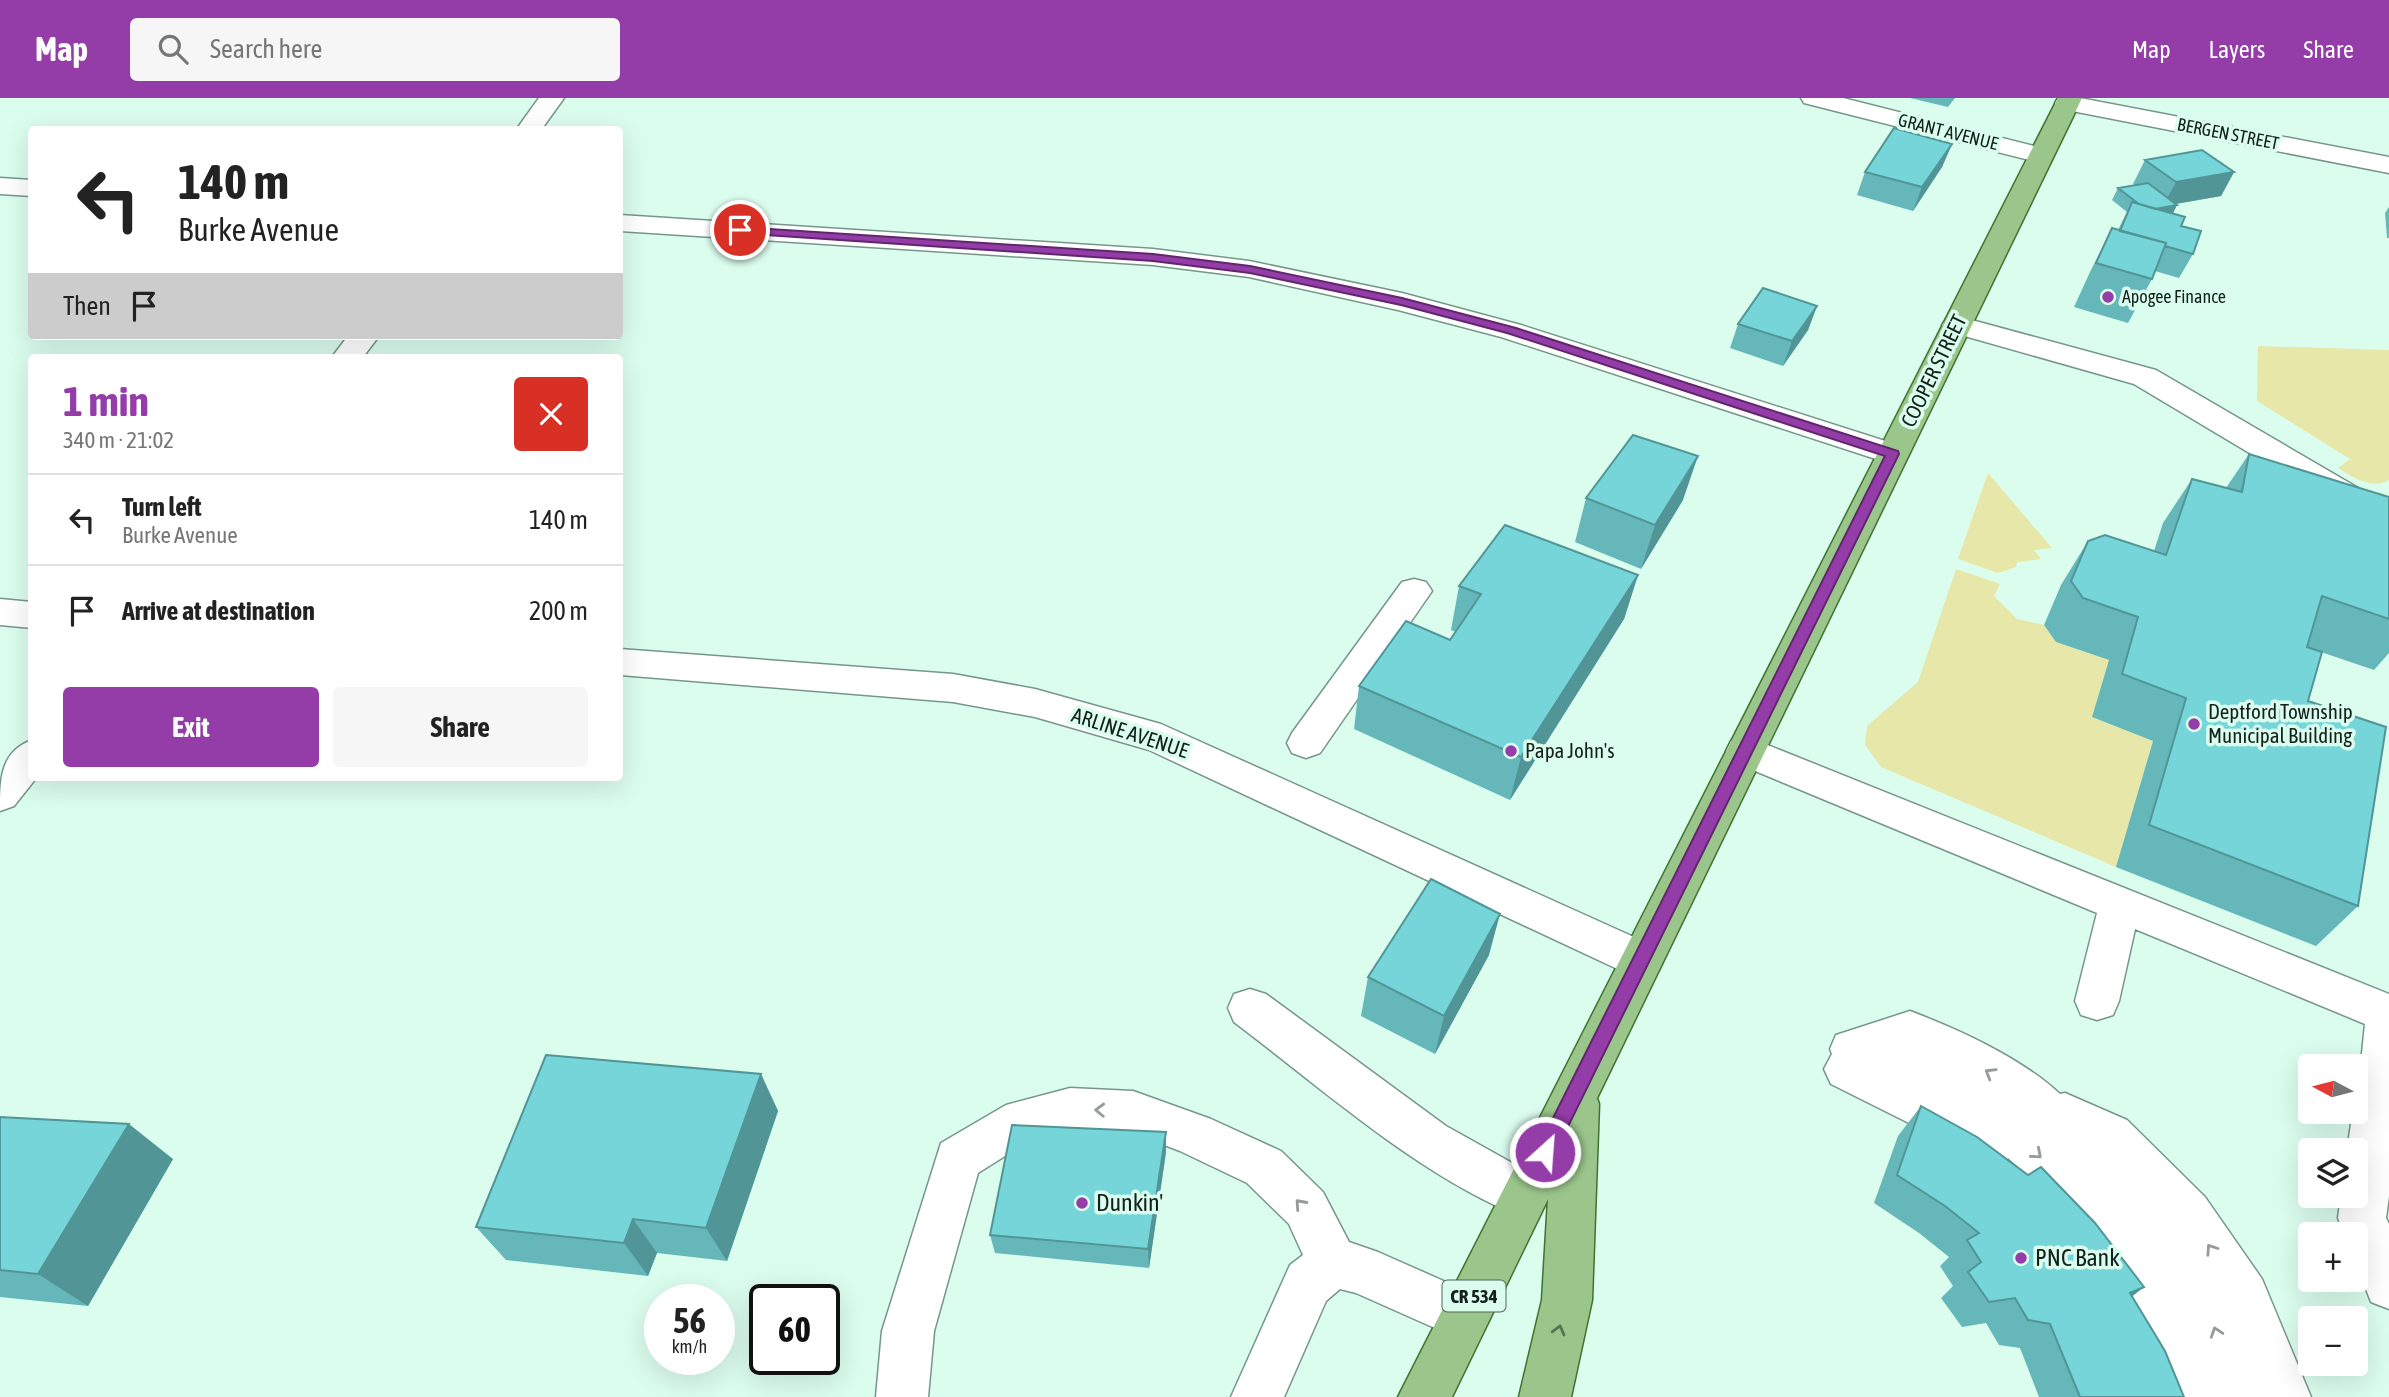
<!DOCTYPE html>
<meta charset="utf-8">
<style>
body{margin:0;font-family:"Asap Condensed",sans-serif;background:#f6f6f6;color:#222;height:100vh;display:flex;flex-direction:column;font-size:26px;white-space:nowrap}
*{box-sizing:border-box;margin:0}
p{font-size:23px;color:#767676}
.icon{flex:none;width:38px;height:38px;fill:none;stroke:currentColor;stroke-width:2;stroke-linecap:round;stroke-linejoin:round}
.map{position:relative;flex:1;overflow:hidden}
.sheet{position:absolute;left:28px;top:256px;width:595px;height:427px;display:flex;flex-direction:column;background:#fff;border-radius:7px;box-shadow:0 7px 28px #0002}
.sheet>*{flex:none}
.hud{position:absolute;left:28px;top:28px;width:595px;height:214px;border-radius:7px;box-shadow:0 7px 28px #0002;background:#fff;color:#222;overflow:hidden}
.needle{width:46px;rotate:277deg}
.fabs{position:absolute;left:2298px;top:956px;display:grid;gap:14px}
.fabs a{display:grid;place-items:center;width:70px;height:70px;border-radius:7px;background:#fff;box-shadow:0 7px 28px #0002;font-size:35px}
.speed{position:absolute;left:644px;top:1186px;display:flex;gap:14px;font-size:35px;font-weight:700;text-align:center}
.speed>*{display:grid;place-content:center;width:91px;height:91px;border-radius:50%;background:#fff;box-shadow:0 7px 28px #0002;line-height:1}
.speed small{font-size:18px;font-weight:400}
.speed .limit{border:4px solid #111;border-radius:10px;background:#fff;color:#111}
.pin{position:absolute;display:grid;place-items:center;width:60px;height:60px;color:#fff;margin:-30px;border:4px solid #fff;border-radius:50%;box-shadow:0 2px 7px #0007}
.me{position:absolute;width:77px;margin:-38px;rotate:26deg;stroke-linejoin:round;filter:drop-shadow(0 0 5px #0008)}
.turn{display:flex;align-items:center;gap:24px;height:147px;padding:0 35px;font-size:32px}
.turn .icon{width:91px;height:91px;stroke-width:2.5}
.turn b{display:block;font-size:49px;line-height:60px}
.then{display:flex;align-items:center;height:66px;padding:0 35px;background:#0003;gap:14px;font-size:26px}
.round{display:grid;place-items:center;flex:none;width:74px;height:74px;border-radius:7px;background:#f6f6f6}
.head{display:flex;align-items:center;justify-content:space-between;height:119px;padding:0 35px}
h1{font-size:42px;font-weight:700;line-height:52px;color:#943ca8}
.cta{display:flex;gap:14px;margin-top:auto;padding:14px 35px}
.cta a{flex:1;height:80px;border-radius:7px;background:#943ca8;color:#fff;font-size:28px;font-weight:700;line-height:80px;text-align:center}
.cta a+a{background:#f6f6f6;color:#222}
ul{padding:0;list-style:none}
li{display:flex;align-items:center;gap:21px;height:91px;padding:0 35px;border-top:2px solid #e0e0e0}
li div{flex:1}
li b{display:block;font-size:26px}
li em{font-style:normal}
header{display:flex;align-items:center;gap:42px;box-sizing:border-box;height:98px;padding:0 35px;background:#943ca8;color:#fff}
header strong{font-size:33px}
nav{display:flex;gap:38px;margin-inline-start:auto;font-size:24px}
.search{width:490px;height:63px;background:#f6f6f6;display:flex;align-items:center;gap:18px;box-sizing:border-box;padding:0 24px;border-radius:7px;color:#767676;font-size:26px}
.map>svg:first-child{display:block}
</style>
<header>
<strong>Map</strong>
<div class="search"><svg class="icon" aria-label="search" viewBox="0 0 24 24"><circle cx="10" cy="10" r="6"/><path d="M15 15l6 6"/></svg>Search here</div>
<nav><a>Map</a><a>Layers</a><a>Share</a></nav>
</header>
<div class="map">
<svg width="2389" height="1299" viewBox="0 0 2389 1299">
<rect width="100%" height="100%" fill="#dbfdee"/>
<path fill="#e7e7aa" d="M 2258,248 L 2389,252 L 2389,382 C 2372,392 2352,379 2338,370 L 2350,361 L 2257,303 Z
M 1988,375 L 2052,450 L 2034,452 L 2041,461 L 2017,464 L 2016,469 L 1998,475 L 1958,461 Z
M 1956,471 L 2000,486 L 1994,498 L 2017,521 L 2044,527 L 2056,544 L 2109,562 L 2092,619 L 2153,643 L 2116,769 L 1881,669 L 1865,647 L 1867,628 L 1918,584 Z"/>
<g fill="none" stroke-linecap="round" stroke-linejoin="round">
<g stroke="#77968a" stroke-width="3">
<path id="minor" d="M 539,0 L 564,0 L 541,32 L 516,32 Z
M 1801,0 L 1843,0 L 2050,52 L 2054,57 L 2050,62 L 2041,65 L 1804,5 Z
M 2058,0 L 2080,0 L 2389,59 L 2389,75 L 2067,12 L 2058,10 L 2055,5 Z
M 0,80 L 32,82 L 32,98 L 0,96 Z
M 620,117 L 1153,151 L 1249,163 L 1402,195 L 1521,227 L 1904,349 L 1909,356 L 1904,363 L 1893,366 L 1882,363 L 1501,239 L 1398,212 L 1249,179 L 1153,167 L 620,133 Z
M 1957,218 L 2156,272 L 2389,408 L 2389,434 L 2377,431 L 2134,286 L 1947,233 L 1942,227 L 1947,221 Z
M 348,238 L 379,238 L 363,259 L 332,259 Z
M 1414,481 L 1426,484 L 1432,493 L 1320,655 L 1306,660 L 1292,655 L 1287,645 L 1292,635 L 1402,484 Z
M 0,501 L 32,504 L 32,530 L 0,527 Z
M 620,551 L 953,576 L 1035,591 L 1161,626 L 1656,849 L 1663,862 L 1656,875 L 1641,880 L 1626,875 L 1149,652 L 1035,619 L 953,604 L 620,577 Z
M 1745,638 L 2389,896 L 2389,1098 L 2386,1120 L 2389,1126 L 2389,1211 L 2371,1204 L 2356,1165 L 2356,1136 L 2344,1136 L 2338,1120 L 2341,1097 L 2356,1097 L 2356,1052 L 2347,1052 L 2353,1013 L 2356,1013 L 2365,926 L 2135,831 L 2119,903 L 2113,917 L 2097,922 L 2081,917 L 2075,903 L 2097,815 L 1731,663 L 1726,653 L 1731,643 Z
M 32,642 L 32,679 L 37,679 L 14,708 L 0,713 C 0,681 0,654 32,642 Z
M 1250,891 L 1266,896 L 1446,1028 L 1541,1081 L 1548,1097 L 1541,1113 L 1524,1120 C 1420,1079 1323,991 1234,924 L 1228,910 L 1234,896 Z
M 1910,913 C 1960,932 2021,960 2060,996 L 2065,995 L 2127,1022 L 2205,1099 L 2262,1181 L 2311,1299 L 2161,1299 L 2145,1231 L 2131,1200 L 2032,1082 L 2008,1060 L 2004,1070 L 1987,1076 L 1970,1070 L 1925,1033 L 1831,986 L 1824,971 L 1832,956 L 1830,951 L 1836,937 Z
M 1070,990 L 1133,993 L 1211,1021 L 1281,1053 L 1323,1094 L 1349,1144 L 1378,1154 L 1482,1200 L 1489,1218 L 1482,1236 L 1464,1243 L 1356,1195 L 1340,1191 L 1326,1203 L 1284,1299 L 1231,1299 L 1290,1167 L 1303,1157 L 1289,1126 L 1247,1085 L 1180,1053 L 1133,1035 L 1070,1032 L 1032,1041 L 978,1075 L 934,1233 L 928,1299 L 876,1299 L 882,1233 L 941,1045 L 1006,1007 Z"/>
</g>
<g stroke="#3f7331" stroke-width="3">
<path id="major" d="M 2058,0 L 2082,0 L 1597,1000 L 1599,1006 L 1592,1202 L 1571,1299 L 1519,1299 L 1542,1202 L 1548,1101 L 1452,1299 L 1398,1299 Z"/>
</g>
<use href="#minor" fill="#fff" fill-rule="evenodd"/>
<use href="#major" fill="#9ac68b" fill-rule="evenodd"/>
</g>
<path fill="#65b7ba" d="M 1910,0 L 1955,0 L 1948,9 Z
M 1952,46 L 1942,69 L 1913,113 L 1857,97 L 1865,74 Z
M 2145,62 L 2234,74 L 2221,98 L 2176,106 L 2177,107 L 2173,115 L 2181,128 L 2193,156 L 2179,180 L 2155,173 L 2152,181 L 2128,225 L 2074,209 L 2090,174 L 2112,130 L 2118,132 L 2127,114 L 2112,102 L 2118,90 L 2135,87 L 2133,86 Z
M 2389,109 L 2389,140 L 2387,140 L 2385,115 Z
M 1817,208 L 1808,232 L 1783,268 L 1730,250 L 1738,226 Z
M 2249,356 L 2389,399 L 2389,555 L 2374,572 L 2321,554 L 2308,603 L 2358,808 L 2316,848 L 2116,769 L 2153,643 L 2092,619 L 2109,562 L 2056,544 L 2044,527 L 2061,487 L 2088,443 L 2154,453 L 2163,425 L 2192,381 L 2226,390 Z
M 1586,400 L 1683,402 L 1641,471 L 1575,444 Z
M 1638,477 L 1624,521 L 1510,702 L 1354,631 L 1359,588 L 1450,542 L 1456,534 L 1451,532 L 1459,488 Z
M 1489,857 L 1435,956 L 1361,918 L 1368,879 Z
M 761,976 L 778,1013 L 727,1163 L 657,1155 L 648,1178 L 506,1162 L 476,1129 Z
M 1921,1008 L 2144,1189 L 2132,1198 L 2184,1299 L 2039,1299 L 2020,1250 L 1999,1247 L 1986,1225 L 1962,1229 L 1941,1200 L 1953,1188 L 1940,1168 L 1949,1159 L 1919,1135 L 1874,1105 L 1898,1038 Z
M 0,1019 L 173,1061 L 88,1208 L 0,1199 Z
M 1166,1034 L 1166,1054 L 1149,1170 L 995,1155 L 990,1137 Z"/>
<path fill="#529597" d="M 1952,46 L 1942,69 L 1913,113 L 1922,89 Z
M 2234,74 L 2221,98 L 2163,108 L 2176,84 Z
M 2177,107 L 2171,119 L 2147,112 Z
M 1817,208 L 1808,232 L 1783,268 L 1792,243 Z
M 1698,358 L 1683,402 L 1641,471 L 1655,427 Z
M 1638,477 L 1624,521 L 1510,702 L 1521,659 Z
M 1500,816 L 1489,857 L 1435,956 L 1444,918 Z
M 761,976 L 778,1013 L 727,1163 L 706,1130 Z
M 129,1026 L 173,1061 L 88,1208 L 38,1176 Z
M 1166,1034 L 1166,1054 L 1149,1170 L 1148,1151 Z
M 633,1121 L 657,1155 L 648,1178 L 624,1145 Z
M 2144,1189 L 2111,1215 L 2130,1195 Z"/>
<path fill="#75d5d8" stroke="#529597" stroke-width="2" d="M 1894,30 L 1952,46 L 1922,89 L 1865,74 Z
M 2202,52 L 2234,74 L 2176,84 L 2145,62 Z
M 2148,85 L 2177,107 L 2155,111 L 2139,106 L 2118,90 Z
M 2132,104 L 2185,119 L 2181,128 L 2201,133 L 2193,156 L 2165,148 L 2166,145 L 2120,133 Z
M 2112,130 L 2166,145 L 2152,181 L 2096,165 Z
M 1763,190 L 1817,208 L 1792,243 L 1738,226 Z
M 1633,337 L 1698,358 L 1655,427 L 1586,400 Z
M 2249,356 L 2389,399 L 2389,521 L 2322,498 L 2307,549 L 2322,554 L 2308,603 L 2386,629 L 2358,808 L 2149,727 L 2186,600 L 2122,576 L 2138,519 L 2083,500 L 2071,483 L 2088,443 L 2105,437 L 2166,457 L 2192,381 L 2242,394 Z
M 1505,427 L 1638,477 L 1521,659 L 1359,588 L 1406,523 L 1450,542 L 1481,496 L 1459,488 Z
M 1431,781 L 1500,816 L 1444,918 L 1368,879 Z
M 546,957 L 761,976 L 706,1130 L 633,1121 L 624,1145 L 476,1129 Z
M 1921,1008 L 1977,1039 L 2028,1077 L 2041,1069 L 2095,1125 L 2144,1189 L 2130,1195 L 2165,1253 L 2184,1299 L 2080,1299 L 2050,1226 L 2028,1222 L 2015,1200 L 1989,1204 L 1968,1174 L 1981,1164 L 1967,1142 L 1979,1135 L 1945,1108 L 1897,1077 Z
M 0,1019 L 129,1026 L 38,1176 L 0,1172 Z
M 1012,1027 L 1166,1034 L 1148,1151 L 990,1137 Z"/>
<defs><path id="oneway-chevron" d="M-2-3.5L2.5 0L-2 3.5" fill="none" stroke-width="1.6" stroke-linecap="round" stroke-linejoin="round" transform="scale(1.75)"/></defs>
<g stroke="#959b98">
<use href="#oneway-chevron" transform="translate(1990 975) rotate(-149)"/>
<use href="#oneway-chevron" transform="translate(1100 1012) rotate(-178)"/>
<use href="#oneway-chevron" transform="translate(2037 1056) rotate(41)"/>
<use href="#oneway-chevron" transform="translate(1300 1106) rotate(-132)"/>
<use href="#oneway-chevron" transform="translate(2211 1151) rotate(-124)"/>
<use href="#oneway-chevron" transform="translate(2216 1234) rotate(-108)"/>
</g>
<use stroke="#567353" href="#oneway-chevron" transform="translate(1559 1232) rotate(-75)"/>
<path fill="#943ca8" stroke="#60276d" stroke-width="2" d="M 740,129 L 1153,156 L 1250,168 L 1402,200 L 1516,230 L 1898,353 L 1899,356 L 1552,1061 L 1545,1063 L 1539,1061 L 1536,1054 L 1539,1048 L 1885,358 L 1507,235 L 1401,207 L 1250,175 L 1153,163 L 736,135 L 736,130 Z"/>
<g fill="#943ca8" stroke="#dbfdee" stroke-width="2.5">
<circle cx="2108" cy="199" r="7"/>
<circle cx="2194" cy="626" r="7"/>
<circle cx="1511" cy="653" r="7"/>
<circle cx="1082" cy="1105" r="7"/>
<circle cx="2021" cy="1160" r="7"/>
</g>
<g text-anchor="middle" stroke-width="7" stroke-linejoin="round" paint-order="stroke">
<g font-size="18" fill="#13201b" stroke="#dbfdee">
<text transform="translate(1948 34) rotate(14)" y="6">GRANT AVENUE</text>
<text transform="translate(2228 36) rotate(11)" y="6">BERGEN STREET</text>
</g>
<g font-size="18" fill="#13201b" stroke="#dbfdee" text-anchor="start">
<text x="2122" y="205">Apogee Finance</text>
</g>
<rect fill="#dbfdee" stroke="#4f625a" stroke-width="2" x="1442.5" y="1182.5" width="63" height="31" rx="5"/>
<g font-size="19" font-weight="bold" fill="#13201b">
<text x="1474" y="1205">CR 534</text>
</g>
<g font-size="21" fill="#13201b" stroke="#dbfdee">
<text transform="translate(1934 273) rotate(-64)" y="7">COOPER STREET</text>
<text transform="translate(1130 635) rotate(18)" y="7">ARLINE AVENUE</text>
</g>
<g font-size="21" fill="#13201b" stroke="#dbfdee" text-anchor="start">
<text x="2208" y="621">Deptford Township<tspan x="2208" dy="24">Municipal Building</tspan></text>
<text x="1525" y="660">Papa John's</text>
</g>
<g font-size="24" fill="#13201b" stroke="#dbfdee" text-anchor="start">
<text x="1096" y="1113">Dunkin'</text>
<text x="2035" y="1168">PNC Bank</text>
</g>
</g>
</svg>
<div class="fabs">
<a><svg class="needle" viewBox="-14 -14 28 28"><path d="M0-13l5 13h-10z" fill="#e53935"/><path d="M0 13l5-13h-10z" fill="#767676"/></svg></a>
<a><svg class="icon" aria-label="layers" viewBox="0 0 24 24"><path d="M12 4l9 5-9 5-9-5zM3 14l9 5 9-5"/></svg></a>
<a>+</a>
<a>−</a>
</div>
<div class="speed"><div>56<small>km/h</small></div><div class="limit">60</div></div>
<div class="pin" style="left:740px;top:132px;background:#d93025"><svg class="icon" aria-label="arrive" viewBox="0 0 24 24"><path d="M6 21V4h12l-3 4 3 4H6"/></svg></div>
<svg class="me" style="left:1545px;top:1054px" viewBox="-20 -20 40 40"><circle r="17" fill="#943ca8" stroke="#fff" stroke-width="3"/><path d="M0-11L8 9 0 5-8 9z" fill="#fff"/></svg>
<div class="hud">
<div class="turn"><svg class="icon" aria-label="left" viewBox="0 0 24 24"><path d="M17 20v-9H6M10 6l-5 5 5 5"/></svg><div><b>140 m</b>Burke Avenue</div></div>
<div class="then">Then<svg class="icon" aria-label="arrive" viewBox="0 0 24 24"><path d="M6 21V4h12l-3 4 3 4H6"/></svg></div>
</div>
<section class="sheet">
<div class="head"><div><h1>1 min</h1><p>340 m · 21:02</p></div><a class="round" style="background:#d93025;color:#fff"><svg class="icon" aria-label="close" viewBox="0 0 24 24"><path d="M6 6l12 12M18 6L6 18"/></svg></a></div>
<ul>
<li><svg class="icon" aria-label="left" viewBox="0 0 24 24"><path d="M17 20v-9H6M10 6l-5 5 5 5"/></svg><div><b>Turn left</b><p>Burke Avenue</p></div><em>140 m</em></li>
<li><svg class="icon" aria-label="arrive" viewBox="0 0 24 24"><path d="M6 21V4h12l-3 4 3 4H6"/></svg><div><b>Arrive at destination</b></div><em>200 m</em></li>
</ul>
<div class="cta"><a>Exit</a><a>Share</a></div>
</section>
</div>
